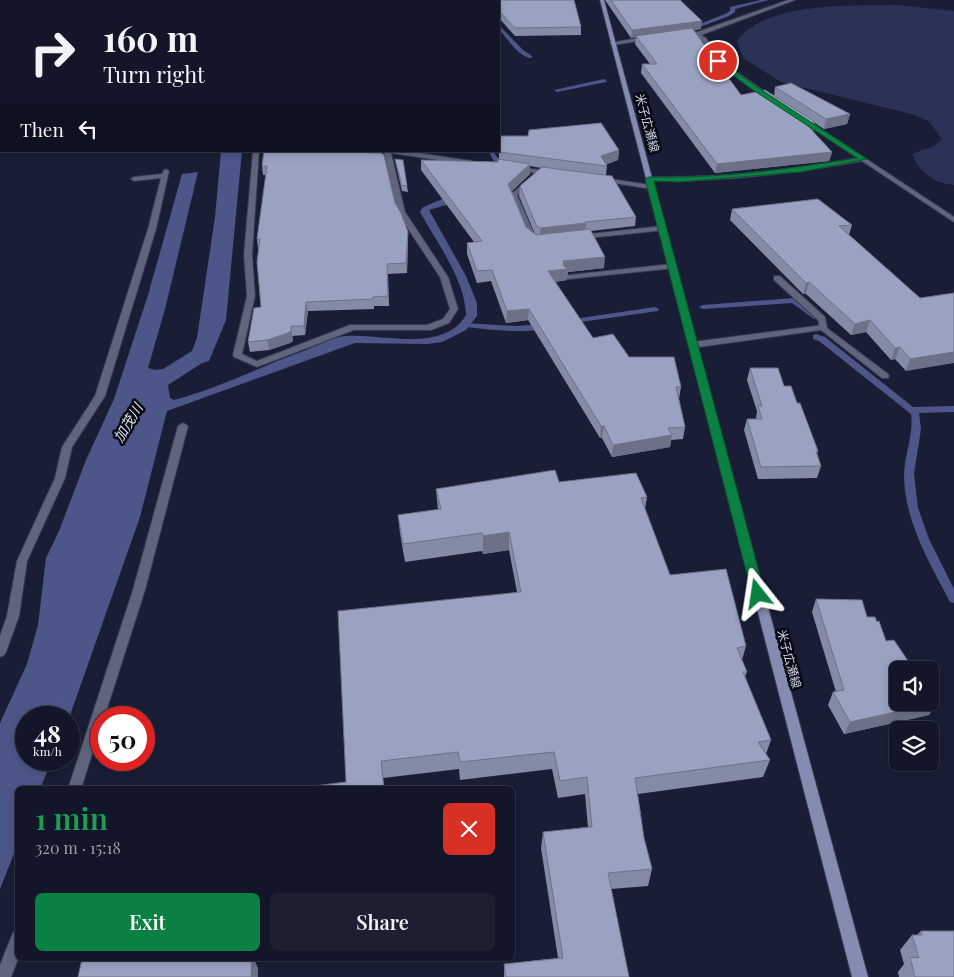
<!DOCTYPE html>
<meta charset="utf-8">
<style>
body{margin:0;font-family:"Playfair Display","Noto Sans JP",serif;background:#1c1f30;color:#f1f3f6;height:100vh;display:flex;flex-direction:column;font-size:19px;white-space:nowrap}
*{box-sizing:border-box;margin:0}
p{font-size:16px;color:#9d9fa8}
.icon{flex:none;width:28px;height:28px;fill:none;stroke:currentColor;stroke-width:2;stroke-linecap:round;stroke-linejoin:round}
.map{position:relative;flex:1;overflow:hidden}
.details{position:absolute;left:15px;top:786px;width:500px;height:175px;display:flex;flex-direction:column;background:#131628;border-radius:8px;box-shadow:0 2px 8px #0003,0 0 0 1px #323545}
.details>*{flex:none}
.banner{position:absolute;left:0px;top:0px;width:500px;height:152px;box-shadow:0 2px 8px #0003,0 0 0 1px #323545;background:#131628;color:#f1f3f6;overflow:hidden}
.tools{position:absolute;left:889px;top:661px;display:grid;gap:10px}
.tools a{display:grid;place-items:center;width:50px;height:50px;border-radius:8px;background:#131628;box-shadow:0 2px 8px #0003,0 0 0 1px #323545;font-size:25px}
.speed{position:absolute;left:15px;top:706px;display:flex;gap:10px;font-size:25px;font-weight:700;text-align:center}
.speed>*{display:grid;place-content:center;width:65px;height:65px;border-radius:50%;background:#131628;box-shadow:0 2px 8px #0003,0 0 0 1px #323545;line-height:1}
.speed small{font-size:12px;font-weight:400}
.speed .limit{border:8px solid #d22;background:#fff;color:#111}
.pin{position:absolute;display:grid;place-items:center;width:42px;height:42px;color:#fff;margin:-21px;border:2px solid #fff;border-radius:50%;box-shadow:0 1px 5px #0007}
.me{position:absolute;width:55px;margin:-28px;rotate:345deg;stroke-linejoin:round;filter:drop-shadow(0 0 4px #0008)}
.turn{display:flex;align-items:center;gap:18px;height:105px;padding:0 20px;font-size:22px}
.turn .icon{width:65px;height:65px;stroke-width:2.5}
.turn b{display:block;font-size:35px;line-height:42px}
.then{display:flex;align-items:center;height:48px;padding:0 20px;background:#0003;gap:10px;font-size:19px}
.round{display:grid;place-items:center;flex:none;width:52px;height:52px;border-radius:8px;background:#1c1f30}
.head{display:flex;align-items:center;justify-content:space-between;height:85px;padding:0 20px}
h1{font-size:30px;font-weight:600;line-height:38px;color:#1e9e55}
.cta{display:flex;gap:10px;margin-top:auto;padding:10px 20px}
.cta a{flex:1;height:58px;border-radius:8px;background:#0b8043;color:#fff;font-size:20px;font-weight:600;line-height:58px;text-align:center}
.cta a+a{background:#1c1f30;color:#f1f3f6}
.map>svg:first-child{display:block}
</style>
<div class="map">
<svg width="954" height="977" viewBox="0 0 954 977">
<rect width="100%" height="100%" fill="#191e36"/>
<path fill="#2b3257" d="M 898,5 L 954,11 L 954,185 C 934,183 920,173 912,154 L 934,146 L 942,139 L 929,121 L 912,114 L 781,82 L 743,58 L 737,41 C 766,1 853,6 898,5 Z"/>
<path fill="#4d5688" d="M 221,151 L 242,151 L 226,320 L 209,361 L 202,363 L 168,385 L 170,398 L 174,400 C 220,388 261,366 306,350 C 318,345 333,337 345,336 C 382,333 443,354 466,315 C 465,279 437,243 420,212 L 422,208 L 430,204 L 502,175 L 488,151 L 493,151 L 509,175 L 467,199 L 429,210 L 466,276 L 477,303 L 477,316 L 466,330 L 442,342 L 427,344 L 355,343 L 167,411 L 140,517 L 69,718 L 26,718 L 26,760 L 52,760 L 40,789 L 18,789 L 17,846 L 0,889 L 0,723 L 27,664 L 38,625 L 46,558 L 59,531 L 86,460 L 114,399 L 148,295 L 182,174 L 198,172 L 165,309 L 148,368 L 155,370 L 163,369 L 192,351 L 197,338 L 215,217 Z"/>
<g fill="none" stroke-linecap="round" stroke-linejoin="round">
<path fill="#4d5688" fill-rule="evenodd" d="M 466,0 L 472,0 L 472,1 L 467,1 Z
M 761,0 L 769,0 L 735,9 L 735,12 L 729,16 L 692,30 L 687,29 L 725,14 L 730,11 L 730,7 Z
M 499,25 L 523,50 L 532,56 L 532,58 C 519,58 507,38 499,29 Z
M 604,79 L 607,81 L 606,82 L 557,92 L 554,90 Z
M 794,298 L 820,315 L 820,319 L 814,319 L 792,303 L 703,309 L 699,307 L 703,305 Z
M 655,307 L 659,309 L 658,311 L 567,324 L 563,322 L 567,320 Z
M 464,323 L 516,326 L 545,324 L 549,326 L 548,328 C 521,334 494,330 467,327 L 463,325 Z
M 816,334 L 825,337 L 913,407 L 954,406 L 954,412 L 919,413 L 921,429 L 914,474 L 918,508 L 929,539 L 954,589 L 954,603 L 950,602 C 929,562 905,522 904,476 C 904,455 914,435 911,414 L 819,341 L 813,339 L 813,335 Z"/>
<g stroke="#363a51" stroke-width="2">
<path id="lane" d="M 0,80 L 1,80 L 1,84 L 0,84 Z
M 774,276 L 780,276 L 825,317 L 827,327 L 826,329 L 820,329 L 818,320 L 774,280 Z"/>
</g>
<g stroke="#363a51" stroke-width="2">
<path id="street" d="M 207,0 L 211,0 L 211,1 L 207,1 Z
M 788,0 L 795,0 L 701,35 L 706,38 L 720,60 L 772,97 L 772,99 L 768,99 L 716,62 L 702,40 L 692,34 L 683,36 L 680,34 L 693,30 L 697,32 Z
M 649,36 L 652,38 L 651,39 L 613,45 L 610,43 Z
M 0,97 L 1,97 L 1,101 L 0,101 Z
M 803,117 L 954,217 L 954,222 L 862,161 C 791,174 721,182 649,181 L 646,179 L 649,177 C 719,178 788,171 857,158 L 801,120 L 800,119 Z
M 253,151 L 259,151 L 252,255 L 255,296 L 242,354 L 257,361 L 350,325 L 427,325 L 443,319 L 450,309 L 440,277 L 397,212 L 384,151 L 404,151 L 472,161 L 475,163 L 472,165 L 391,153 L 405,212 L 448,277 L 458,309 L 449,323 L 431,330 L 354,330 L 257,367 L 234,357 L 233,355 L 247,296 L 244,255 Z
M 516,167 L 549,171 L 552,173 L 549,175 L 514,170 L 514,168 Z
M 166,169 L 169,171 L 156,229 L 105,396 L 72,447 L 65,478 L 27,561 L 19,616 L 6,652 L 4,655 L 0,657 L 0,636 L 7,616 L 17,561 L 55,478 L 62,447 L 95,396 L 148,229 L 161,178 L 134,181 L 131,179 L 134,177 L 162,174 L 164,170 Z
M 603,178 L 651,185 L 654,187 L 651,189 L 601,181 L 601,179 Z
M 529,179 L 532,181 L 531,182 L 517,195 L 536,238 L 532,240 L 528,238 L 510,195 Z
M 662,226 L 665,226 L 665,230 L 580,239 L 576,237 L 580,235 Z
M 672,264 L 676,266 L 675,268 L 569,279 L 565,277 L 569,275 Z
M 823,325 L 888,374 L 889,376 L 888,378 L 882,378 L 821,330 L 692,348 L 688,345 L 692,342 Z
M 183,423 L 188,426 L 145,590 L 104,718 L 101,718 L 101,725 L 81,789 L 68,789 L 133,590 L 178,426 Z
M 18,931 L 18,959 L 11,977 L 0,977 L 0,965 L 13,933 Z"/>
</g>
<g stroke="#363a51" stroke-width="2">
<path id="secondary" d="M 600,0 L 604,0 L 868,977 L 852,977 Z"/>
</g>
<use href="#lane" fill="#60657c" fill-rule="evenodd"/>
<use href="#street" fill="#60657c" fill-rule="evenodd"/>
<use href="#secondary" fill="#848cb1" fill-rule="evenodd"/>
</g>
<path fill="#848ba6" fill-rule="evenodd" d="M 477,0 L 574,0 L 581,27 L 581,35 L 515,36 L 499,18 L 499,1 L 478,1 Z
M 605,0 L 680,0 L 701,29 L 693,30 L 741,95 L 774,96 L 775,87 L 850,114 L 847,124 L 824,129 L 815,123 L 813,131 L 832,152 L 829,161 L 715,173 L 641,73 L 642,64 L 650,64 L 635,44 L 636,37 L 631,38 Z
M 619,150 L 618,160 L 606,164 L 607,166 L 606,175 L 636,217 L 635,226 L 591,231 L 604,268 L 568,272 L 567,280 L 555,282 L 593,338 L 629,357 L 681,387 L 679,399 L 685,427 L 683,439 L 671,440 L 670,447 L 612,457 L 602,438 L 600,438 L 528,320 L 506,323 L 491,281 L 477,283 L 467,254 L 467,243 L 474,242 L 421,170 L 421,160 L 498,162 L 499,159 L 499,152 ZM 530,166 L 541,168 L 520,186 L 519,196 L 535,234 L 526,227 L 512,191 L 530,174 Z
M 368,153 L 395,203 L 408,242 L 407,273 L 388,274 L 389,306 L 374,306 L 374,309 L 308,311 L 305,335 L 292,336 L 293,341 L 290,343 L 269,350 L 250,352 L 248,342 L 261,307 L 258,249 L 257,239 L 266,175 L 263,175 L 262,166 Z
M 395,159 L 407,186 L 408,192 L 402,191 L 396,165 Z
M 732,209 L 852,225 L 849,235 L 920,298 L 954,293 L 906,371 L 895,359 L 891,360 L 866,332 L 851,335 L 806,294 L 803,294 L 730,220 Z
M 750,368 L 784,386 L 797,403 L 818,451 L 817,455 L 821,466 L 817,478 L 758,479 L 744,430 L 747,419 L 756,419 L 757,411 L 747,380 Z
M 559,482 L 647,497 L 645,509 L 670,575 L 746,646 L 742,660 L 747,672 L 745,677 L 771,740 L 766,754 L 770,760 L 763,777 L 638,794 L 644,838 L 652,869 L 648,886 L 611,889 L 629,977 L 504,977 L 504,964 L 558,958 L 541,848 L 543,832 L 588,827 L 585,794 L 558,798 L 552,769 L 460,780 L 459,769 L 383,778 L 384,789 L 291,789 L 346,782 L 517,592 L 509,550 L 483,554 L 482,551 L 405,562 L 400,533 L 398,515 L 438,510 L 436,489 Z
M 816,599 L 867,617 L 877,622 L 886,641 L 936,703 L 929,715 L 844,734 L 828,705 L 833,692 L 836,692 L 812,612 Z
M 921,931 L 954,977 L 899,977 L 898,972 L 904,964 L 900,950 L 912,935 L 917,935 Z"/>
<path fill="#6c7187" d="M 37,0 L 45,0 L 44,1 L 36,1 Z
M 702,21 L 701,29 L 637,37 L 636,36 L 636,37 L 631,38 L 632,30 Z
M 1,55 L 1,68 L 0,70 L 0,57 Z
M 850,114 L 847,124 L 824,129 L 826,119 Z
M 815,122 L 813,131 L 804,133 L 806,124 Z
M 619,150 L 618,160 L 603,166 L 601,156 Z
M 832,152 L 829,161 L 715,173 L 717,164 Z
M 530,164 L 530,174 L 508,195 L 508,184 Z
M 586,223 L 585,233 L 540,238 L 540,228 Z
M 408,232 L 408,242 L 407,273 L 406,263 Z
M 605,257 L 604,268 L 568,272 L 567,280 L 548,283 L 548,271 L 563,261 Z
M 809,282 L 806,294 L 803,294 L 806,283 Z
M 306,302 L 308,311 L 305,335 L 304,326 Z
M 529,309 L 528,320 L 506,323 L 507,311 Z
M 870,320 L 866,332 L 851,335 L 855,324 Z
M 291,326 L 293,341 L 290,343 L 269,350 L 267,340 Z
M 900,347 L 895,359 L 891,360 L 895,348 Z
M 954,352 L 954,363 L 906,371 L 910,359 Z
M 601,426 L 604,426 L 602,438 L 600,438 Z
M 672,435 L 670,447 L 612,457 L 613,445 Z
M 509,532 L 509,550 L 483,554 L 483,536 Z
M 936,703 L 929,715 L 844,734 L 850,722 Z
M 252,959 L 254,959 L 258,968 L 258,977 L 251,977 Z"/>
<path fill="#9aa2c1" stroke="#6c7187" d="M 0,0 L 37,0 L 36,1 L 1,1 L 1,55 L 0,57 Z
M 488,0 L 574,0 L 581,27 L 515,28 L 499,11 L 499,1 L 490,1 Z
M 611,0 L 680,0 L 702,21 L 632,30 Z
M 692,28 L 741,95 L 765,90 L 815,122 L 806,124 L 832,152 L 717,164 L 642,64 L 657,64 L 636,36 Z
M 791,83 L 850,114 L 826,119 L 775,87 Z
M 601,123 L 619,150 L 601,156 L 607,166 L 499,152 L 501,136 L 528,136 L 529,130 Z
M 264,151 L 368,151 L 368,153 L 381,153 L 384,155 L 395,203 L 401,213 L 408,232 L 406,263 L 387,264 L 388,296 L 373,297 L 373,299 L 306,302 L 304,326 L 291,326 L 291,331 L 288,333 L 267,340 L 248,342 L 254,308 L 261,307 L 257,262 L 260,239 L 257,239 L 267,166 L 262,166 Z
M 395,159 L 403,160 L 407,186 L 402,185 Z
M 498,159 L 530,164 L 508,184 L 526,227 L 536,235 L 590,229 L 605,257 L 563,261 L 564,266 L 568,269 L 548,271 L 593,338 L 613,334 L 629,357 L 674,357 L 681,387 L 676,387 L 685,427 L 668,428 L 672,435 L 613,445 L 604,426 L 601,426 L 529,309 L 507,311 L 492,270 L 477,271 L 467,243 L 482,241 L 421,160 L 498,162 Z
M 542,167 L 612,176 L 636,217 L 585,222 L 586,223 L 540,228 L 536,225 L 520,186 Z
M 818,199 L 852,225 L 839,226 L 920,298 L 954,293 L 954,352 L 910,359 L 900,347 L 895,348 L 870,320 L 855,324 L 809,282 L 806,283 L 732,209 Z
M 750,368 L 778,368 L 784,386 L 791,386 L 797,403 L 800,403 L 818,451 L 816,451 L 821,466 L 761,467 L 747,419 L 762,419 L 758,406 L 762,406 Z
M 555,470 L 559,482 L 636,473 L 647,497 L 641,498 L 670,575 L 726,569 L 746,646 L 737,648 L 747,672 L 743,672 L 771,740 L 758,742 L 770,760 L 635,778 L 644,838 L 652,869 L 608,873 L 629,977 L 506,977 L 504,964 L 563,958 L 543,832 L 592,827 L 587,777 L 560,781 L 554,752 L 460,762 L 458,752 L 381,761 L 384,789 L 291,789 L 346,782 L 338,611 L 521,592 L 509,532 L 483,536 L 482,533 L 403,544 L 398,515 L 441,509 L 436,489 Z
M 816,599 L 862,600 L 867,617 L 875,617 L 877,622 L 879,621 L 886,641 L 894,640 L 914,670 L 898,670 L 898,702 L 930,702 L 930,694 L 936,703 L 850,722 L 833,692 L 844,690 Z
M 921,931 L 954,931 L 954,977 L 915,977 L 910,957 L 919,958 L 912,935 L 922,935 Z
M 82,959 L 252,959 L 251,977 L 78,977 Z"/>
<path fill="#0b8043" stroke="#07532c" d="M 715,60 L 720,60 L 754,85 L 867,159 L 801,172 L 679,182 L 654,181 L 765,594 L 758,599 L 752,594 L 645,179 L 649,177 C 718,179 788,169 857,158 L 750,88 L 715,62 Z"/>
<g text-anchor="middle" stroke-width="5" stroke-linejoin="round" paint-order="stroke">
<g font-size="12" fill="#ccd0e1" stroke="#070913">
<text transform="translate(647 123) rotate(75)" y="4">米子広瀬線</text>
<text transform="translate(789 659) rotate(75)" y="4">米子広瀬線</text>
</g>
<g font-size="14" font-style="italic" fill="#dee2f2" stroke="#070913">
<text transform="translate(128 423) rotate(-59)" y="5">加茂川</text>
</g>
</g>
</svg>
<div class="tools">
<a><svg class="icon" aria-label="sound" viewBox="0 0 24 24"><path d="M4 9h4l5-4v14l-5-4H4zM17 9q2 3 0 6"/></svg></a>
<a><svg class="icon" aria-label="layers" viewBox="0 0 24 24"><path d="M12 4l9 5-9 5-9-5zM3 14l9 5 9-5"/></svg></a>
</div>
<div class="speed"><div>48<small>km/h</small></div><div class="limit">50</div></div>
<div class="pin" style="left:718px;top:61px;background:#d93025"><svg class="icon" aria-label="arrive" viewBox="0 0 24 24"><path d="M6 21V4h12l-3 4 3 4H6"/></svg></div>
<svg class="me" style="left:758px;top:594px" viewBox="-20 -20 40 40"><path d="M0-17L14 15 0 8-14 15z" fill="#0b8043" stroke="#fff" stroke-width="4"/></svg>
<div class="banner">
<div class="turn"><svg class="icon" aria-label="right" viewBox="0 0 24 24"><path d="M7 20v-9h11M14 6l5 5-5 5"/></svg><div><b>160 m</b>Turn right</div></div>
<div class="then">Then<svg class="icon" aria-label="left" viewBox="0 0 24 24"><path d="M17 20v-9H6M10 6l-5 5 5 5"/></svg></div>
</div>
<section class="details">
<div class="head"><div><h1>1 min</h1><p>320 m · 15:18</p></div><a class="round" style="background:#d93025;color:#fff"><svg class="icon" aria-label="close" viewBox="0 0 24 24"><path d="M6 6l12 12M18 6L6 18"/></svg></a></div>
<div class="cta"><a>Exit</a><a>Share</a></div>
</section>
</div>
